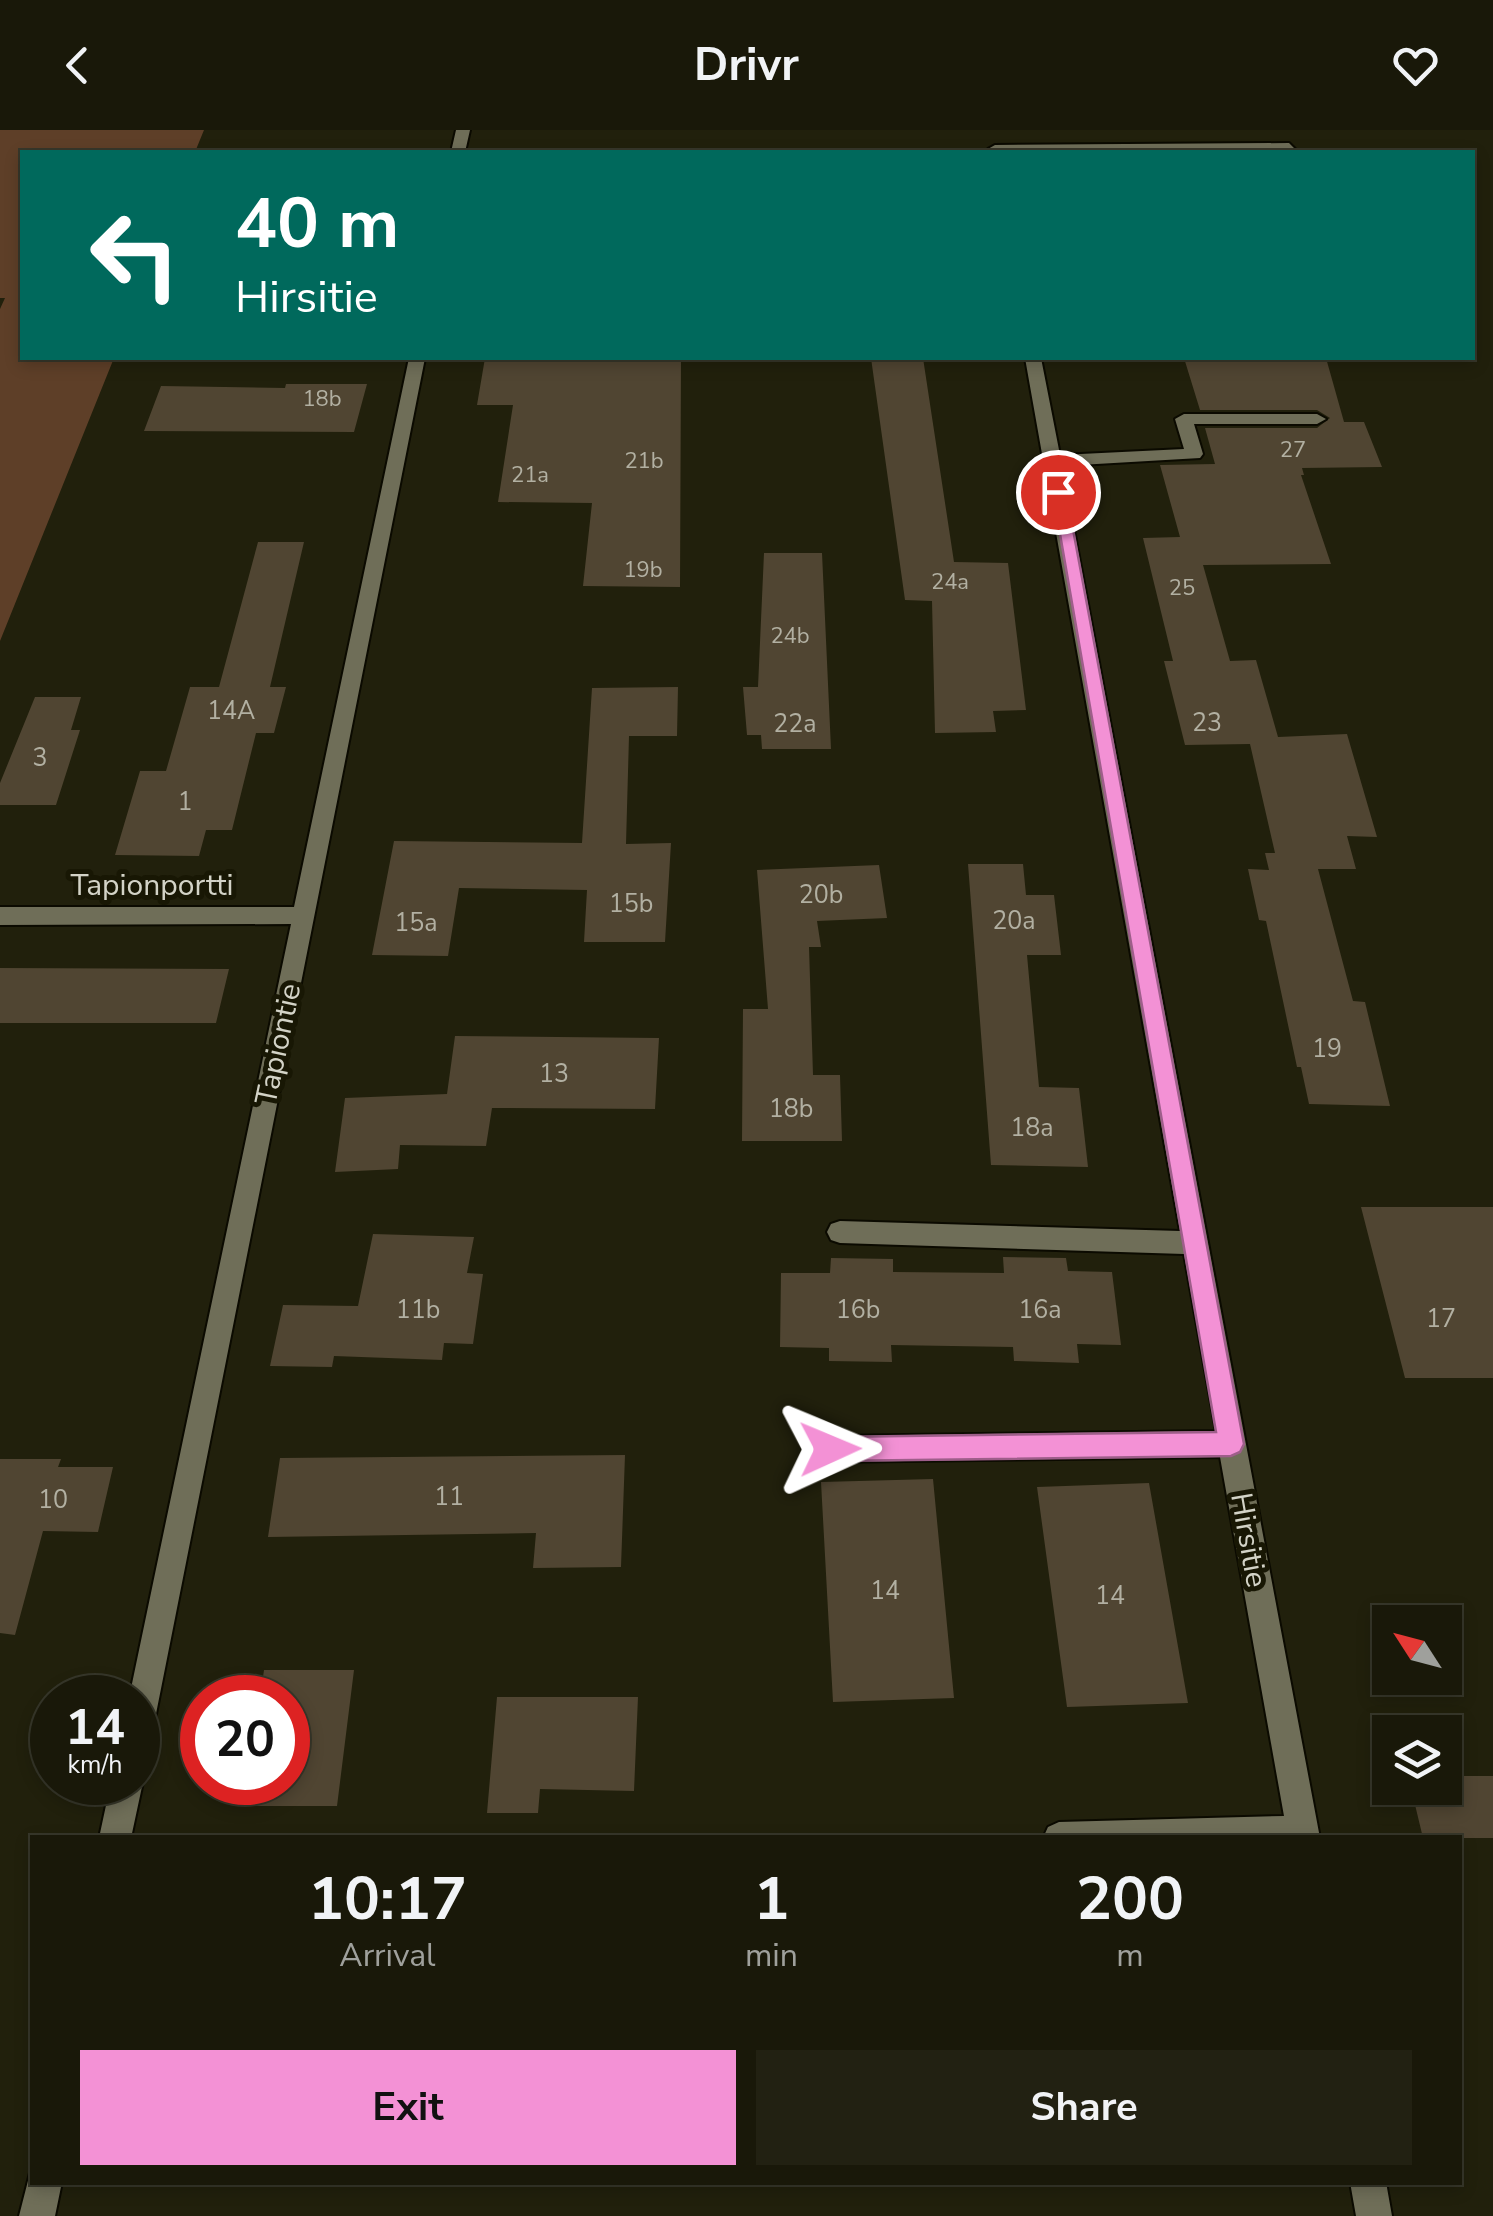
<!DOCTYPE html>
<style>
body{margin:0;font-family:"Nunito Sans",sans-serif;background:#222112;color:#f1f3f6;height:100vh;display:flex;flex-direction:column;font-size:38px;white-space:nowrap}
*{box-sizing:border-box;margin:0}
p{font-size:32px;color:#9fa09c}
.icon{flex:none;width:55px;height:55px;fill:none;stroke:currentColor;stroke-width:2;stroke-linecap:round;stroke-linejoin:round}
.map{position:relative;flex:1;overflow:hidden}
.panel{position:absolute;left:30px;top:1705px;width:1432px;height:350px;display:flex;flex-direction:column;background:#191809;border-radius:0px;box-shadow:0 5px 15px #0003,0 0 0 2px #37372a}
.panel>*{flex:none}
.hud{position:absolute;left:20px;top:20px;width:1455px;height:210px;border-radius:0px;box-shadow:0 5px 15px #0003,0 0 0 2px #37372a;background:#00695c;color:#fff;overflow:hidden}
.needle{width:65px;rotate:306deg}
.buttons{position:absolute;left:1372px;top:1475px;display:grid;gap:20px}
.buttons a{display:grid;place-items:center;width:90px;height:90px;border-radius:0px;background:#191809;box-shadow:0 5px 15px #0003,0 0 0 2px #37372a;font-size:50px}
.speed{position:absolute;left:30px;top:1545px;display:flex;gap:20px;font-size:50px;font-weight:700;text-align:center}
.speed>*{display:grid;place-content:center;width:130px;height:130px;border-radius:50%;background:#191809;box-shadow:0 5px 15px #0003,0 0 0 2px #37372a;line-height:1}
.speed small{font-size:25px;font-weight:400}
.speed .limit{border:15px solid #d22;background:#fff;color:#111}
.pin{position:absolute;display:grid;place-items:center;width:85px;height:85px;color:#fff;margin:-42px;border:5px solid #fff;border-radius:50%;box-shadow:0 2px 10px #0007}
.me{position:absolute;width:110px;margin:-55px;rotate:89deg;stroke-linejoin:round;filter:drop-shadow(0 0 8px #0008)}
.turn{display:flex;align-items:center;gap:35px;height:210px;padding:0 50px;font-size:45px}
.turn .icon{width:130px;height:130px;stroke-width:2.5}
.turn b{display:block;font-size:70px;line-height:85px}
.eta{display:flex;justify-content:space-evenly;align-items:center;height:170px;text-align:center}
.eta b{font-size:60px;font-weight:700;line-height:70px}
.button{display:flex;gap:20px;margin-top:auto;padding:20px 50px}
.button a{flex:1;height:115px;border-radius:0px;background:#f391d5;color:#111;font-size:40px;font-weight:700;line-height:115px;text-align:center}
.button a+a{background:#222112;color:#f1f3f6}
header{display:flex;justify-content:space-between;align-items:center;height:130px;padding:0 50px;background:#191809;font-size:45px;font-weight:700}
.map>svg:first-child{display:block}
</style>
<header><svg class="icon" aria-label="back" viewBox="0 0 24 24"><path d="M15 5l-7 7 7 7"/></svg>Drivr<svg class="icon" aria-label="heart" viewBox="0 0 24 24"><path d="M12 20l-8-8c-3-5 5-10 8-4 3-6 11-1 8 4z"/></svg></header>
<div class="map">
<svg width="1493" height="2086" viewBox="0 0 1493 2086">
<rect width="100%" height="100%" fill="#21200c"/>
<path fill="#5e3f28" d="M 0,0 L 204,0 L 195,22 L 22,22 L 22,228 L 114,228 L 0,511 L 0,179 L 5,168 L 0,168 Z"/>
<path fill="#504532" d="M 485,228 L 681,228 L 680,457 L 583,456 L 592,373 L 498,372 L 513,275 L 477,275 Z
M 871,228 L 923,228 L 954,432 L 1008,433 L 1026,580 L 993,581 L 996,602 L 935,603 L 932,471 L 905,470 Z
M 1184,228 L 1326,228 L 1344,292 L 1364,292 L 1382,337 L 1302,338 L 1304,345 L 1301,345 L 1331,434 L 1203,435 L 1230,531 L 1256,530 L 1278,607 L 1347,604 L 1377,707 L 1347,706 L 1356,739 L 1318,739 L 1353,871 L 1365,872 L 1390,976 L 1309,974 L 1301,937 L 1297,937 L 1266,791 L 1259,790 L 1248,739 L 1269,740 L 1265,723 L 1275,723 L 1250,614 L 1185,615 L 1164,531 L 1173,531 L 1143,408 L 1180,407 L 1160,335 L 1215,334 L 1205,298 L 1317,298 L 1330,288 L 1317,280 L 1200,280 Z
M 286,254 L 367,254 L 354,302 L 144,301 L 161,256 L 285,258 Z
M 258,412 L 304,412 L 270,557 L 286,557 L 274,603 L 256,603 L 232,700 L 206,700 L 199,726 L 115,725 L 140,641 L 166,641 L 190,557 L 219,557 Z
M 764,423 L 822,423 L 831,619 L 762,619 L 761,605 L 747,605 L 743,557 L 758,557 Z
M 678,557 L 677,606 L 629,606 L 626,714 L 671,713 L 665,812 L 584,812 L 587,760 L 459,758 L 448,826 L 372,825 L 394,711 L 582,713 L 592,558 Z
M 35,567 L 81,567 L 71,600 L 80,600 L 56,675 L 0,675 L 0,653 Z
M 968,734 L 1023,734 L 1026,765 L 1054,765 L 1061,825 L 1027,825 L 1039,957 L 1079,958 L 1088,1037 L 991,1035 Z
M 879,735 L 887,788 L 817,791 L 821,817 L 809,817 L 813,945 L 840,945 L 842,1011 L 742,1011 L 743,879 L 768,879 L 757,740 Z
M 0,838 L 229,839 L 216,893 L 0,893 Z
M 455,906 L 659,908 L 655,979 L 492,978 L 486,1016 L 400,1015 L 398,1039 L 335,1042 L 345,968 L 447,964 Z
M 1361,1077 L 1493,1077 L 1493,1248 L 1405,1248 Z
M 373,1104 L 474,1107 L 467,1143 L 483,1144 L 473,1214 L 444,1213 L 442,1230 L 334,1226 L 332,1237 L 270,1236 L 283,1175 L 358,1176 Z
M 1003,1127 L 1066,1128 L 1068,1141 L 1112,1142 L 1121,1215 L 1077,1214 L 1079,1233 L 1014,1231 L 1013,1217 L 891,1215 L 892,1232 L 829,1231 L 829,1218 L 780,1217 L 781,1143 L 830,1143 L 831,1128 L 893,1129 L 893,1142 L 1004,1143 Z
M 625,1325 L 621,1437 L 533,1438 L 536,1403 L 268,1407 L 280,1328 Z
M 0,1329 L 61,1329 L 58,1337 L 113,1337 L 98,1402 L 43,1401 L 15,1505 L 0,1503 Z
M 933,1349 L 954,1568 L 833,1572 L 821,1352 Z
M 1149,1353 L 1188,1573 L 1067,1577 L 1037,1357 Z
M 264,1540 L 354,1540 L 337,1676 L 243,1676 L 247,1652 L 288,1652 L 288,1568 L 260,1568 Z
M 497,1567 L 638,1567 L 634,1661 L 540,1659 L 538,1683 L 487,1683 Z
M 1445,1646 L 1493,1646 L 1493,1708 L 1423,1708 L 1411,1658 L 1445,1658 Z"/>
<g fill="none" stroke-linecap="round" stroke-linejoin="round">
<g stroke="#0b0a00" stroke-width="4">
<path id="minor" d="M 456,0 L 470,0 L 465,22 L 451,22 Z
M 1289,13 L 1298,22 L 992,22 L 988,19 L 995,15 Z
M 409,228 L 425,228 L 153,1599 L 149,1610 L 138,1614 L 138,1568 L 129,1568 L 291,794 L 0,795 L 0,777 L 294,777 Z
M 1025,228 L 1041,228 L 1060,325 L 1184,319 L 1175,289 L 1184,284 L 1317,284 L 1326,289 L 1317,294 L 1194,294 L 1203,324 L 1200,328 L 1062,336 L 1320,1708 L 1043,1708 L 1048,1697 L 1059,1692 L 1284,1686 L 1220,1327 L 830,1332 L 820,1328 L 816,1319 L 820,1310 L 830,1306 L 1216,1301 L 1184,1124 L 840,1113 L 831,1110 L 827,1102 L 831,1094 L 840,1091 L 1180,1101 Z
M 138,1641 L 143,1652 L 131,1708 L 99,1708 L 111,1652 L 138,1652 Z
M 31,2039 L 32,2052 L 62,2052 L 55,2086 L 19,2086 Z
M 1350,2052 L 1386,2052 L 1392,2086 L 1356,2086 Z"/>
</g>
<use href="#minor" fill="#6f6e58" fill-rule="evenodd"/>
</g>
<path fill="#f391d5" stroke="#9e5e8a" stroke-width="2.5" d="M 1052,358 L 1066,362 L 1244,1314 L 1240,1322 L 1231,1326 L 830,1331 L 821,1327 L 818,1319 L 821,1310 L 830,1307 L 1216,1302 Z"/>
<g text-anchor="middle" stroke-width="10" stroke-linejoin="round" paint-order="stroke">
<g font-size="22" fill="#b2b0a2">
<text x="322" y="276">18b</text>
<text x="1293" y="327">27</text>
<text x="644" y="338">21b</text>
<text x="530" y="352">21a</text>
<text x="643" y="447">19b</text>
<text x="950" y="459">24a</text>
<text x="1182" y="465">25</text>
<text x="790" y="513">24b</text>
</g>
<g font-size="25" fill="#b2b0a2">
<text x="231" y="589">14A</text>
<text x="1207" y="601">23</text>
<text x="795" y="602">22a</text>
<text x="40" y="636">3</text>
<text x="185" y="680">1</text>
<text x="821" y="773">20b</text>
<text x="631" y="782">15b</text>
<text x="1014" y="799">20a</text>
<text x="416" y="801">15a</text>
<text x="1327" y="927">19</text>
<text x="554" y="952">13</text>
<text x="791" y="987">18b</text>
<text x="1032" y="1006">18a</text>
<text x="418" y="1188">11b</text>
<text x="858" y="1188">16b</text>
<text x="1040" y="1188">16a</text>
<text x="1441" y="1197">17</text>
<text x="449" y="1375">11</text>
<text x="53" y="1378">10</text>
<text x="885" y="1469">14</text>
<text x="1110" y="1474">14</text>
</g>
<g font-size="30" fill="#d3d3c7" stroke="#181704">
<text x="152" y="765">Tapionportti</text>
<text transform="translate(278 914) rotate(-78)" y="10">Tapiontie</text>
<text transform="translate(1249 1410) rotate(80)" y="10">Hirsitie</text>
</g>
</g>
</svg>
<div class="buttons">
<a><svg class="needle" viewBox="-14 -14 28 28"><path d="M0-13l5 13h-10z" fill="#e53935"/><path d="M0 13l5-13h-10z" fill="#9fa09c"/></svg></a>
<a><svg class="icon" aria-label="layers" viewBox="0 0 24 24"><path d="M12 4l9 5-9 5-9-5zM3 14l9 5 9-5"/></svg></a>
</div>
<div class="speed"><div>14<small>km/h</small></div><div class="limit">20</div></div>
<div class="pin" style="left:1058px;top:362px;background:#d93025"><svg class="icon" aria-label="arrive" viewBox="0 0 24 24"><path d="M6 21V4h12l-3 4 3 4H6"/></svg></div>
<svg class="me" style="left:830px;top:1319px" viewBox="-20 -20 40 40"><path d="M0-17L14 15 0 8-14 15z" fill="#f391d5" stroke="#fff" stroke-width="4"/></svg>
<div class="hud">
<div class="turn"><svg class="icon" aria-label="left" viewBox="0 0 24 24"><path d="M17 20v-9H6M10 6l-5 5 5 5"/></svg><div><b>40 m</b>Hirsitie</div></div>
</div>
<section class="panel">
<div class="eta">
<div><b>10:17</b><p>Arrival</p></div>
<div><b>1</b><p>min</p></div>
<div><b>200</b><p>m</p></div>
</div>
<div class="button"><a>Exit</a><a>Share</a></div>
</section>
</div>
